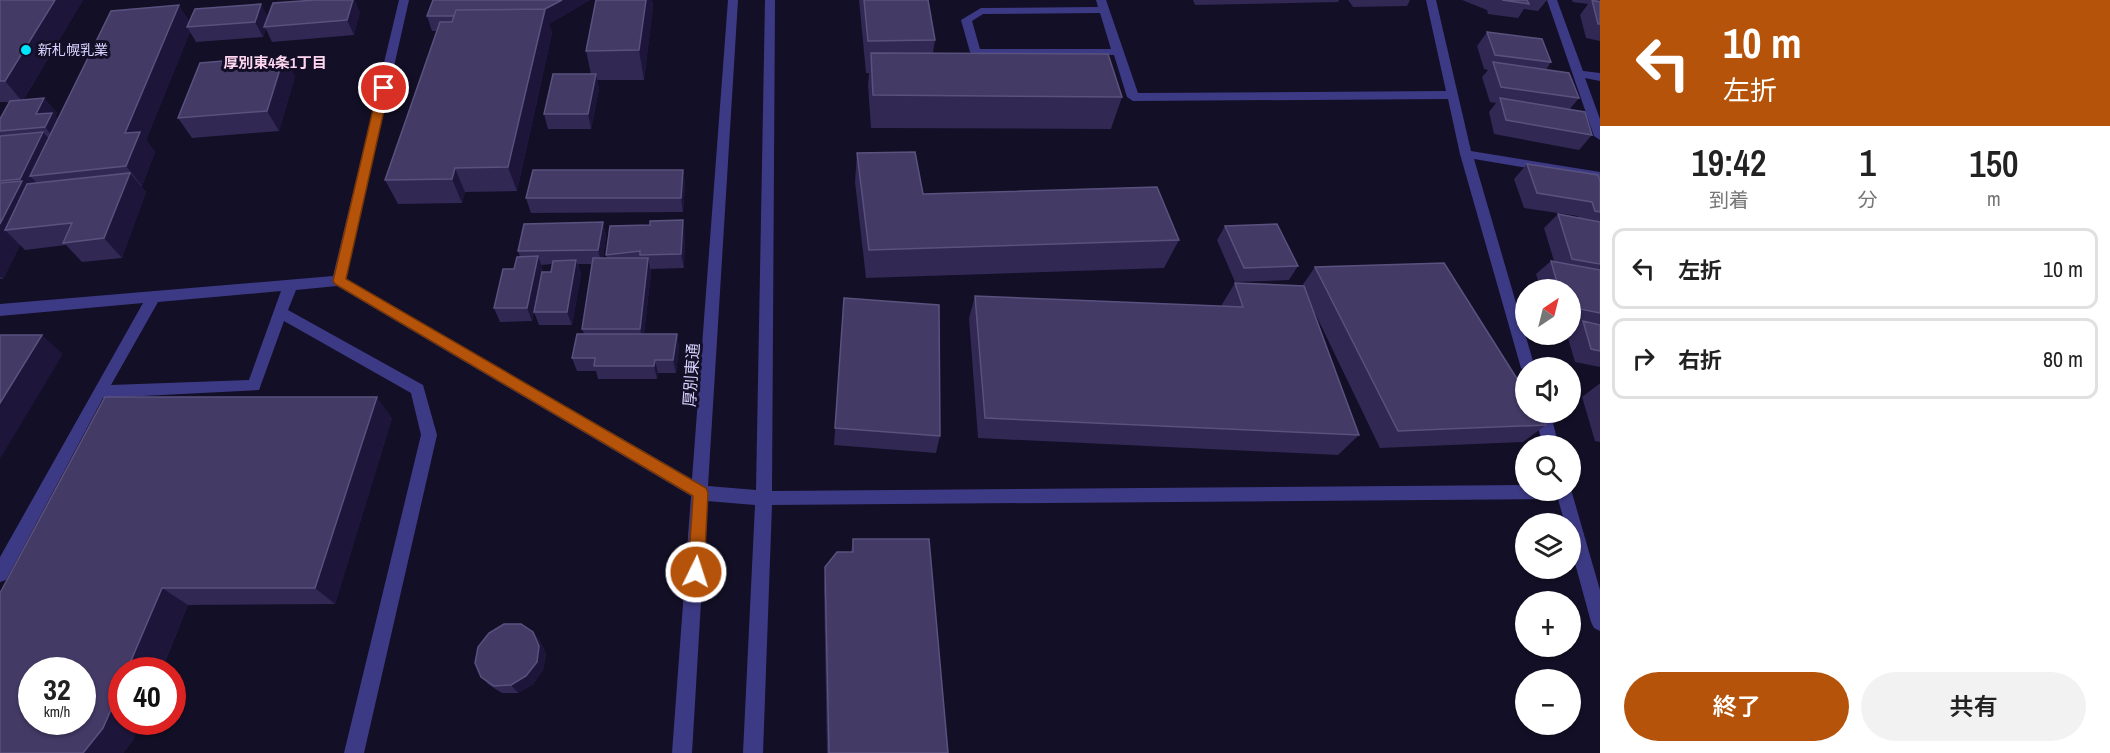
<!DOCTYPE html>
<html lang="ja">
<meta charset="utf-8">
<style>
body{margin:0;font-family:"Archivo Narrow","Noto Sans JP",sans-serif;background:#f2f2f2;color:#222;height:100vh;display:flex;flex-direction:column;font-size:22px;white-space:nowrap}
*{box-sizing:border-box;margin:0}
p{font-size:20px;color:#767676}
.icon{flex:none;width:33px;height:33px;fill:none;stroke:currentColor;stroke-width:2;stroke-linecap:round;stroke-linejoin:round}
.map{position:relative;flex:1;overflow:hidden}
.panel{display:flex;flex-direction:column;background:#fff;width:510px}
.panel>*{flex:none}
.hud{background:#b45309;color:#fff;overflow:hidden}
.needle{width:39px;rotate:35deg}
.tools{position:absolute;left:1515px;top:279px;display:grid;gap:12px}
.tools a{display:grid;place-items:center;width:66px;height:66px;border-radius:50%;background:#fff;box-shadow:0 2px 4px #0004;font-size:30px}
.speed{position:absolute;left:18px;top:657px;display:flex;gap:12px;font-size:30px;font-weight:700;text-align:center}
.speed>*{display:grid;place-content:center;width:78px;height:78px;border-radius:50%;background:#fff;box-shadow:0 2px 4px #0004;line-height:1}
.speed small{font-size:15px;font-weight:400}
.speed .limit{border:9px solid #d22;background:#fff;color:#111}
.pin{position:absolute;display:grid;place-items:center;width:51px;height:51px;color:#fff;margin:-26px;border:3px solid #fff;border-radius:50%;box-shadow:0 2px 6px #0007}
.me{position:absolute;width:66px;margin:-33px;rotate:4deg;stroke-linejoin:round;filter:drop-shadow(0 0 4px #0008)}
.turn{display:flex;align-items:center;gap:21px;height:126px;padding:0 24px;font-size:27px}
.turn .icon{width:78px;height:78px;stroke-width:2.5}
.turn b{display:block;font-size:42px;line-height:51px}
.eta{display:flex;justify-content:space-evenly;align-items:center;height:102px;text-align:center}
.eta b{font-size:36px;font-weight:600;line-height:42px}
.button{display:flex;gap:12px;margin-top:auto;padding:12px 24px}
.button a{flex:1;height:69px;border-radius:36px;background:#b45309;color:#fff;font-size:24px;font-weight:600;line-height:69px;text-align:center}
.button a+a{background:#f2f2f2;color:#222}
ul{padding:0;list-style:none}
li{display:flex;align-items:center;gap:18px;height:81px;margin:0 12px 9px;padding:0 12px;border:3px solid #e0e0e0;border-radius:12px}
li div{flex:1}
li b{display:block;font-size:22px}
li em{font-style:normal}
main{display:flex;flex:1;min-height:0}
.map>svg:first-child{display:block}
</style>
<main>
<div class="map">
<svg width="1600" height="753" viewBox="0 0 1600 753">
<rect width="100%" height="100%" fill="#130f26"/>
<g fill="none" stroke-linecap="round" stroke-linejoin="round">
<path fill="#3d3a85" fill-rule="evenodd" d="M 399,0 L 409,0 L 346,279 L 692,479 L 728,0 L 738,0 L 708,486 L 756,490 L 765,0 L 775,0 L 772,491 L 1526,485 L 1526,490 L 1570,490 L 1570,486 L 1600,590 L 1600,631 L 1594,628 L 1591,622 L 1570,545 L 1570,524 L 1565,524 L 1558,499 L 772,505 L 763,753 L 743,753 L 755,505 L 707,501 L 692,753 L 672,753 L 691,496 L 337,286 L 296,290 L 288,310 L 423,385 L 437,435 L 364,753 L 344,753 L 421,435 L 411,393 L 284,321 L 259,390 L 103,398 L 6,580 L 0,582 L 0,557 L 143,303 L 0,316 L 0,304 L 333,276 ZM 281,291 L 249,380 L 111,385 L 158,302 Z
M 1096,0 L 1106,0 L 1138,93 L 1446,91 L 1426,0 L 1436,0 L 1471,151 L 1600,172 L 1600,180 L 1474,159 L 1535,368 L 1526,368 L 1526,373 L 1521,368 L 1460,154 L 1448,99 L 1133,101 L 1127,97 L 1114,55 L 976,55 L 970,52 L 961,20 L 981,8 L 1098,7 ZM 1100,13 L 1111,49 L 980,49 L 972,21 L 983,14 Z
M 1547,0 L 1557,0 L 1583,71 L 1600,73 L 1600,81 L 1585,78 L 1600,119 L 1600,140 L 1594,136 Z
M 1534,412 L 1550,412 L 1559,446 L 1543,446 Z"/>
</g>
<path fill="#312854" fill-rule="evenodd" d="M 0,0 L 83,0 L 23,100 L 44,98 L 57,113 L 55,116 L 58,119 L 189,21 L 268,16 L 360,12 L 354,35 L 272,42 L 266,29 L 263,37 L 196,42 L 190,32 L 146,140 L 155,152 L 142,186 L 141,186 L 146,192 L 122,258 L 82,262 L 66,245 L 25,250 L 20,245 L 3,279 L 0,279 L 0,119 L 9,102 L 0,102 Z
M 433,0 L 590,0 L 549,24 L 552,33 L 517,191 L 465,192 L 462,203 L 398,204 L 385,180 L 437,31 L 432,31 L 427,16 Z
M 596,0 L 652,0 L 653,7 L 644,80 L 597,80 L 599,89 L 591,129 L 548,129 L 544,114 L 591,74 L 586,51 Z
M 859,0 L 928,0 L 935,40 L 933,53 L 1122,97 L 1111,129 L 871,128 L 868,85 L 869,73 L 866,73 Z
M 1193,0 L 1339,0 L 1338,2 L 1195,5 Z
M 1348,0 L 1410,0 L 1407,6 L 1353,7 Z
M 1462,0 L 1547,0 L 1538,11 L 1524,9 L 1518,18 L 1488,14 L 1487,10 Z
M 1572,0 L 1600,0 L 1600,41 L 1586,38 L 1580,15 L 1588,4 L 1573,2 Z
M 1487,32 L 1551,62 L 1546,70 L 1579,98 L 1569,110 L 1592,135 L 1579,150 L 1494,134 L 1489,112 L 1496,103 L 1490,102 L 1482,77 L 1488,70 L 1484,69 L 1477,46 Z
M 295,76 L 279,131 L 192,138 L 178,118 Z
M 857,153 L 923,194 L 1179,240 L 1164,268 L 866,278 L 855,182 Z
M 1527,164 L 1600,181 L 1600,367 L 1575,362 L 1567,335 L 1570,334 L 1570,332 L 1578,325 L 1570,324 L 1570,290 L 1541,290 L 1536,274 L 1551,261 L 1554,261 L 1544,228 L 1558,214 L 1578,218 L 1578,216 L 1524,208 L 1514,179 Z
M 683,170 L 685,184 L 683,212 L 531,213 L 526,198 Z
M 603,222 L 606,236 L 603,258 L 607,258 L 606,255 L 685,234 L 684,268 L 651,269 L 651,272 L 644,334 L 677,334 L 679,348 L 676,373 L 658,373 L 657,379 L 598,379 L 596,371 L 577,371 L 572,358 L 584,334 L 582,329 L 592,264 L 578,264 L 581,274 L 572,325 L 539,325 L 534,312 L 532,321 L 500,322 L 494,308 L 520,257 L 518,251 ZM 552,264 L 551,272 L 543,272 L 541,265 Z
M 1225,226 L 1298,266 L 1289,280 L 1235,282 L 1217,240 Z
M 1315,267 L 1546,425 L 1523,442 L 1380,448 L 1314,311 L 1359,435 L 1338,455 L 978,438 L 969,318 L 975,296 L 1221,306 L 1235,283 L 1302,286 Z
M 844,298 L 940,436 L 936,453 L 834,445 Z
M 1599,384 L 1600,384 L 1600,442 L 1595,441 L 1582,397 Z
M 392,418 L 335,604 L 188,605 L 133,740 L 123,753 L 0,753 L 0,593 Z
M 853,539 L 948,753 L 827,753 L 824,589 L 825,567 L 851,552 Z
M 533,632 L 540,641 L 546,654 L 543,670 L 533,684 L 518,693 L 502,693 L 489,685 L 481,677 Z"/>
<path fill="#1d163a" d="M 55,0 L 83,0 L 22,101 L 5,81 Z
M 353,0 L 355,0 L 360,12 L 354,35 L 347,20 Z
M 562,0 L 590,0 L 549,24 L 552,33 L 517,191 L 508,167 L 546,9 Z
M 646,0 L 652,0 L 653,7 L 644,80 L 639,50 Z
M 261,4 L 269,18 L 264,27 L 266,29 L 263,37 L 255,22 Z
M 179,5 L 192,25 L 187,27 L 190,32 L 146,140 L 155,152 L 142,186 L 126,166 L 125,133 Z
M 284,56 L 295,76 L 279,131 L 267,111 Z
M 596,74 L 599,89 L 591,129 L 588,114 Z
M 44,98 L 57,113 L 55,116 L 65,127 L 57,142 L 45,127 L 36,114 Z
M 43,132 L 56,147 L 30,176 L 38,184 L 5,230 L 20,245 L 3,279 L 0,277 L 0,224 L 22,182 L 20,179 Z
M 455,168 L 465,192 L 462,203 L 452,179 Z
M 683,170 L 685,184 L 683,212 L 681,198 Z
M 130,173 L 146,192 L 122,258 L 104,238 Z
M 683,220 L 685,234 L 684,268 L 681,254 Z
M 603,222 L 606,236 L 602,264 L 598,250 Z
M 538,256 L 543,270 L 532,321 L 527,308 Z
M 648,258 L 651,272 L 643,342 L 640,329 Z
M 576,260 L 581,274 L 572,325 L 567,312 Z
M 677,334 L 679,348 L 676,373 L 673,360 Z
M 42,335 L 63,354 L 0,459 L 0,403 Z
M 655,360 L 658,373 L 657,379 L 654,366 Z
M 377,397 L 392,418 L 335,604 L 315,588 Z
M 162,588 L 188,605 L 161,670 L 127,670 Z
M 533,632 L 540,641 L 546,654 L 543,670 L 533,684 L 518,693 L 511,685 Z
M 122,684 L 122,722 L 141,722 L 133,740 L 123,753 L 83,753 Z"/>
<path fill="#433a66" stroke="#5a527e" stroke-width="1.5" fill-rule="evenodd" d="M 0,0 L 55,0 L 5,81 L 0,81 Z
M 315,0 L 353,0 L 347,20 L 264,27 L 273,3 Z
M 433,0 L 562,0 L 545,9 L 456,10 L 454,16 L 427,16 Z
M 596,0 L 646,0 L 639,50 L 586,51 Z
M 864,0 L 928,0 L 935,40 L 868,41 Z
M 1502,0 L 1527,0 L 1529,4 Z
M 1592,0 L 1600,2 L 1600,24 L 1598,24 Z
M 261,4 L 255,22 L 187,27 L 195,9 Z
M 179,5 L 125,133 L 140,132 L 126,166 L 30,176 L 111,11 Z
M 545,9 L 508,167 L 455,168 L 452,179 L 385,180 L 440,22 L 452,22 L 456,10 Z
M 1487,32 L 1542,39 L 1551,62 L 1495,55 Z
M 871,53 L 1108,54 L 1122,97 L 873,95 Z
M 284,56 L 267,111 L 178,118 L 200,63 Z
M 1493,62 L 1569,73 L 1579,98 L 1501,87 Z
M 553,74 L 596,74 L 588,114 L 544,114 Z
M 44,98 L 36,114 L 52,113 L 45,127 L 0,131 L 0,119 L 10,101 Z
M 1500,98 L 1585,112 L 1592,135 L 1506,120 Z
M 43,132 L 20,179 L 0,181 L 0,136 Z
M 915,152 L 923,194 L 1157,187 L 1179,240 L 869,250 L 857,153 Z
M 1527,164 L 1598,175 L 1600,181 L 1600,212 L 1595,211 L 1592,202 L 1537,193 Z
M 533,170 L 683,170 L 681,198 L 526,198 Z
M 130,173 L 104,238 L 63,243 L 72,223 L 5,230 L 27,184 Z
M 22,181 L 0,224 L 0,183 Z
M 1558,214 L 1600,222 L 1600,264 L 1572,259 Z
M 683,220 L 681,254 L 640,255 L 640,251 L 606,255 L 610,226 L 650,225 L 650,221 Z
M 603,222 L 598,250 L 518,251 L 524,224 Z
M 1277,224 L 1298,266 L 1244,268 L 1225,226 Z
M 538,256 L 527,308 L 494,308 L 503,269 L 514,269 L 517,257 Z
M 593,258 L 648,258 L 640,329 L 582,329 Z
M 576,260 L 567,312 L 534,312 L 542,272 L 551,272 L 553,261 Z
M 1551,261 L 1600,270 L 1600,313 L 1570,307 L 1570,290 L 1559,290 Z
M 1444,263 L 1526,393 L 1526,412 L 1538,412 L 1546,425 L 1398,431 L 1315,267 Z
M 1235,283 L 1304,286 L 1359,435 L 985,418 L 975,296 L 1243,307 Z
M 844,298 L 939,305 L 940,436 L 835,428 Z
M 1583,321 L 1600,325 L 1600,351 L 1591,349 Z
M 577,334 L 677,334 L 673,360 L 655,360 L 654,366 L 594,366 L 595,358 L 572,358 Z
M 0,335 L 42,335 L 0,403 Z
M 105,397 L 377,397 L 315,588 L 162,588 L 127,670 L 122,670 L 122,684 L 103,728 L 83,753 L 0,753 L 0,593 ZM 32,670 L 82,670 L 82,722 L 32,722 Z
M 853,539 L 929,539 L 948,753 L 829,753 L 825,567 L 837,552 L 853,552 Z
M 504,624 L 521,624 L 533,632 L 539,646 L 537,662 L 526,676 L 511,685 L 494,686 L 481,677 L 475,663 L 478,647 L 489,633 Z"/>
<path fill="#b45309" stroke="#753606" stroke-width="1.5" d="M 384,85 L 389,88 L 346,279 L 706,488 L 708,493 L 704,572 L 701,577 L 696,579 L 690,577 L 688,572 L 693,496 L 335,284 L 333,281 L 378,88 Z"/>
<circle fill="#00e5ff" stroke="#130f26" stroke-width="2" cx="26" cy="50" r="6"/>
<g text-anchor="middle" stroke-width="6" stroke-linejoin="round" paint-order="stroke">
<g font-size="14" fill="#d9d4ff" stroke="#130f26" text-anchor="start">
<text x="38" y="55">新札幌乳業</text>
</g>
<g font-size="15" font-weight="bold" fill="#ffd6f0" stroke="#130f26">
<text x="275" y="68">厚別東4条1丁目</text>
</g>
<g font-size="16" fill="#d9d4ff" stroke="#130f26">
<text transform="translate(691 375) rotate(-86)" y="6">厚別東通</text>
</g>
</g>
</svg>
<div class="tools">
<a><svg class="needle" viewBox="-14 -14 28 28"><path d="M0-13l5 13h-10z" fill="#e53935"/><path d="M0 13l5-13h-10z" fill="#767676"/></svg></a>
<a><svg class="icon" aria-label="sound" viewBox="0 0 24 24"><path d="M4 9h4l5-4v14l-5-4H4zM17 9q2 3 0 6"/></svg></a>
<a><svg class="icon" aria-label="search" viewBox="0 0 24 24"><circle cx="10" cy="10" r="6"/><path d="M15 15l6 6"/></svg></a>
<a><svg class="icon" aria-label="layers" viewBox="0 0 24 24"><path d="M12 4l9 5-9 5-9-5zM3 14l9 5 9-5"/></svg></a>
<a>+</a>
<a>−</a>
</div>
<div class="speed"><div>32<small>km/h</small></div><div class="limit">40</div></div>
<div class="pin" style="left:384px;top:88px;background:#d93025"><svg class="icon" aria-label="arrive" viewBox="0 0 24 24"><path d="M6 21V4h12l-3 4 3 4H6"/></svg></div>
<svg class="me" style="left:696px;top:572px" viewBox="-20 -20 40 40"><circle r="17" fill="#b45309" stroke="#fff" stroke-width="3"/><path d="M0-11L8 9 0 5-8 9z" fill="#fff"/></svg>
</div>
<section class="panel">
<div class="hud">
<div class="turn"><svg class="icon" aria-label="left" viewBox="0 0 24 24"><path d="M17 20v-9H6M10 6l-5 5 5 5"/></svg><div><b>10 m</b>左折</div></div>
</div>
<div class="eta">
<div><b>19:42</b><p>到着</p></div>
<div><b>1</b><p>分</p></div>
<div><b>150</b><p>m</p></div>
</div>
<ul>
<li><svg class="icon" aria-label="left" viewBox="0 0 24 24"><path d="M17 20v-9H6M10 6l-5 5 5 5"/></svg><div><b>左折</b></div><em>10 m</em></li>
<li><svg class="icon" aria-label="right" viewBox="0 0 24 24"><path d="M7 20v-9h11M14 6l5 5-5 5"/></svg><div><b>右折</b></div><em>80 m</em></li>
</ul>
<div class="button"><a>終了</a><a>共有</a></div>
</section>
</main>
